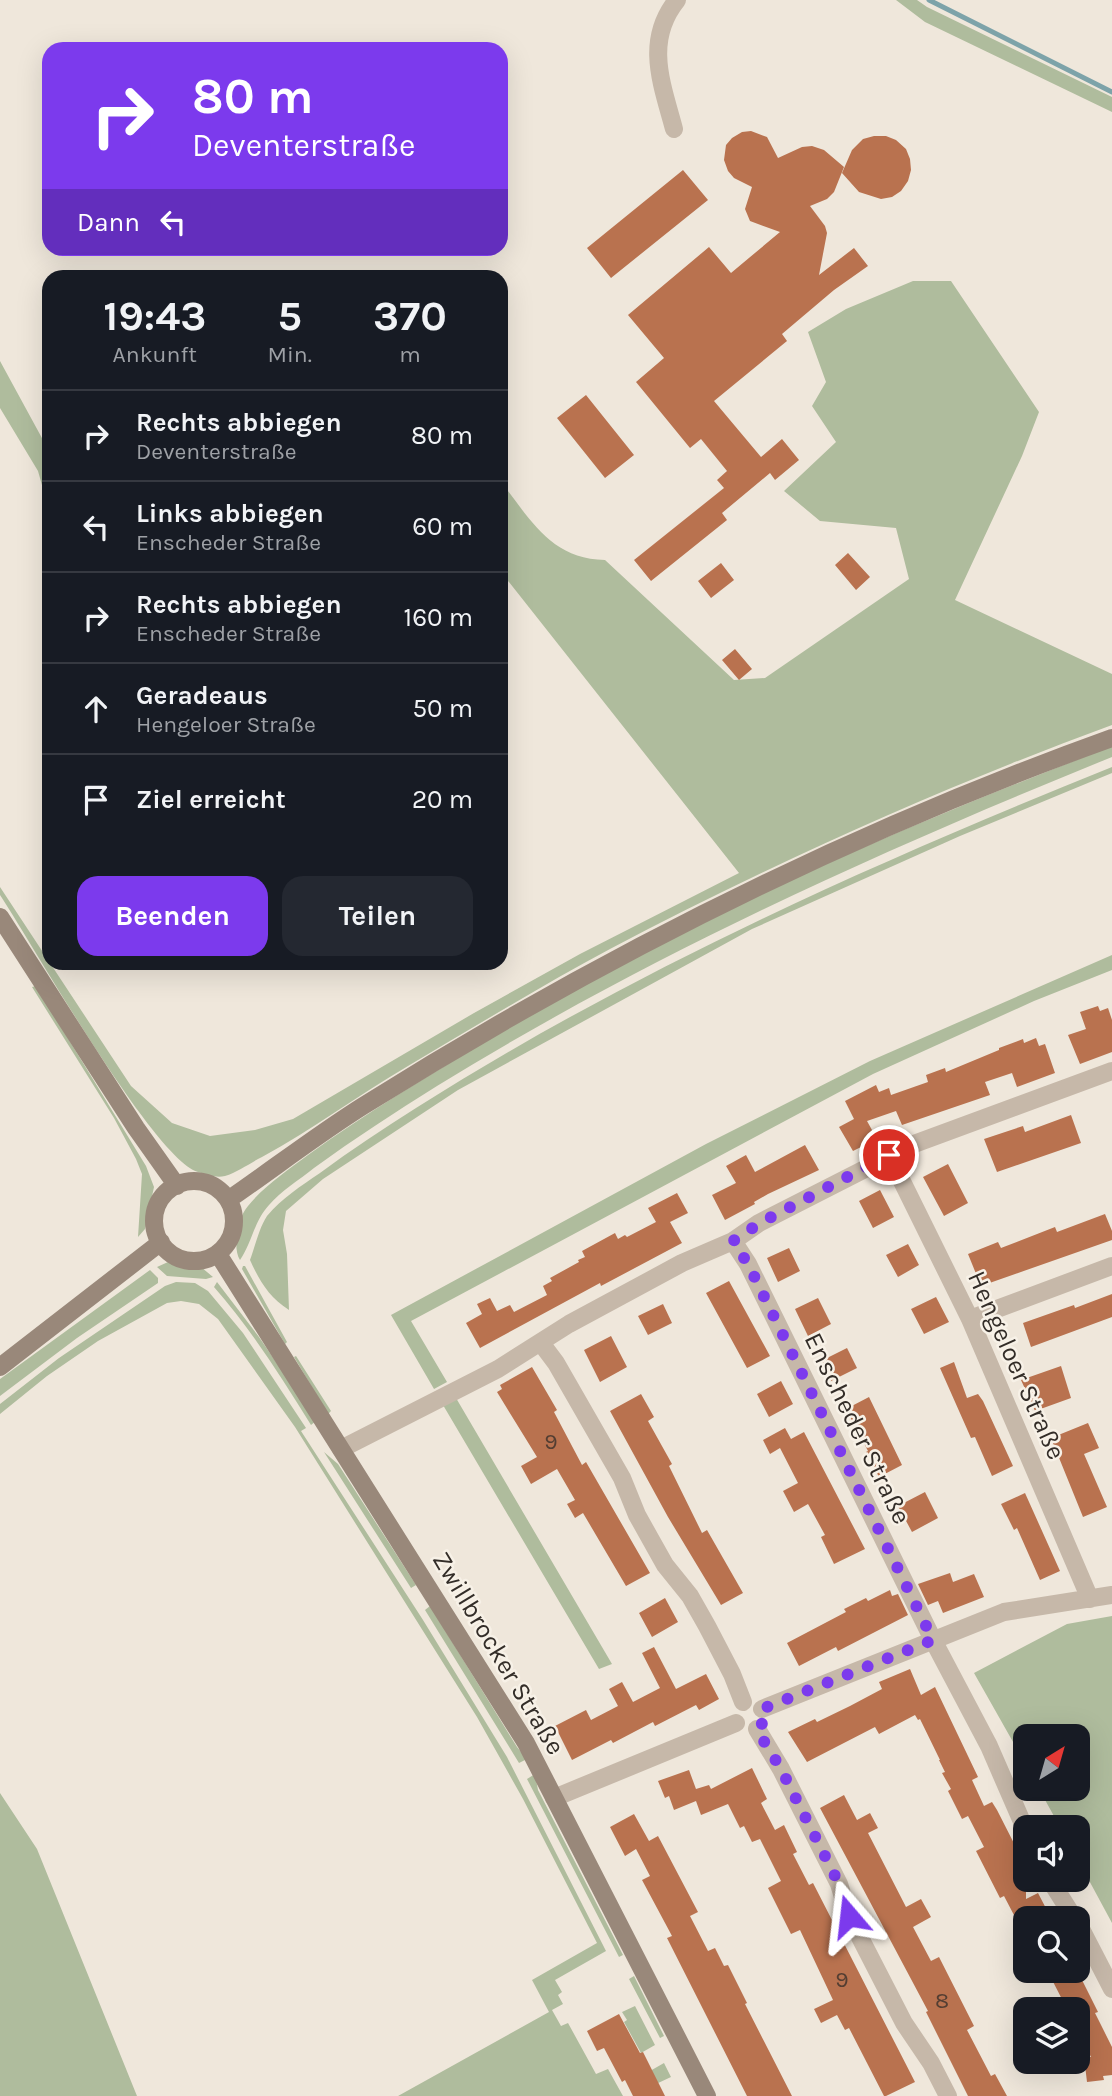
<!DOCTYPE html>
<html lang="de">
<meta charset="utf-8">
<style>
body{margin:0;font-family:Karla,sans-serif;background:#242831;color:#f1f3f6;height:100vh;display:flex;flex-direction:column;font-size:26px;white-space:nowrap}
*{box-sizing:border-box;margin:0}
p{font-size:23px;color:#9ea1a6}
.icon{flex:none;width:38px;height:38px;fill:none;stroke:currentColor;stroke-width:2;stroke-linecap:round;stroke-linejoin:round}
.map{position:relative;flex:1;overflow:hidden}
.side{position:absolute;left:42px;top:270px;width:466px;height:700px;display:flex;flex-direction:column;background:#171b24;border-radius:21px;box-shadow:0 7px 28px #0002}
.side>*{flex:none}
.hud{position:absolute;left:42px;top:42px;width:466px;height:214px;border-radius:21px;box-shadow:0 7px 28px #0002;background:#7c3aed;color:#fff;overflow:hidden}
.needle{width:46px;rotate:37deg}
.tools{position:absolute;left:1013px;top:1724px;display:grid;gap:14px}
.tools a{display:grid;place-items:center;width:77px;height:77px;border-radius:14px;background:#171b24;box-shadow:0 7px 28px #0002;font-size:35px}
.pin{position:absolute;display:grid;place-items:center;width:60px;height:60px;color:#fff;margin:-30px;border:4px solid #fff;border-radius:50%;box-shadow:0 2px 7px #0007}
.me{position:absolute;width:77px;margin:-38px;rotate:343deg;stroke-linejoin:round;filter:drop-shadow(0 0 5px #0008)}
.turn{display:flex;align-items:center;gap:24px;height:147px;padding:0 35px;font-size:32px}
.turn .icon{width:91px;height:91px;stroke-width:2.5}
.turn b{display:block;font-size:49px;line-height:60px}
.then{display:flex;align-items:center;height:66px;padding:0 35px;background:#0003;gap:14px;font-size:26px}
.eta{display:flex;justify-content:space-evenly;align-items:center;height:119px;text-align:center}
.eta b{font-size:42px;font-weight:700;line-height:49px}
.action{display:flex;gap:14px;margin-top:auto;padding:14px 35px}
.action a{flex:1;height:80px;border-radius:21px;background:#7c3aed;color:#fff;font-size:28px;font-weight:700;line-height:80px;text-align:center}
.action a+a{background:#242831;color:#f1f3f6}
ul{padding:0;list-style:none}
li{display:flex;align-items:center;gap:21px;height:91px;padding:0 35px;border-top:2px solid #363941}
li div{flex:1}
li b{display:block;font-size:26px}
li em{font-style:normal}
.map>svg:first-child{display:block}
</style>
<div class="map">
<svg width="1112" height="2096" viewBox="0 0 1112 2096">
<rect width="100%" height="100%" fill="#efe7db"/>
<path fill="#afbc9d" d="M 896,0 L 917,0 L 927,7 L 1112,97 L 1112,112 L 925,22 Z
M 913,281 L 951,281 L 1039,412 L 1022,456 L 955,600 L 1112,674 L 1112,725 C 940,788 772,864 610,949 C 541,986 474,1027 408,1066 C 358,1095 312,1130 262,1157 C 250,1163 238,1172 225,1176 C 216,1178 208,1175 198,1172 C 153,1158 33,945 0,895 L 0,887 L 131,1086 L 172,1123 L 210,1136 L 255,1130 L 293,1119 L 474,1013 L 580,954 L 739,873 L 501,572 L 501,482 C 531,520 551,559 605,560 L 734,680 L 765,678 L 909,579 L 896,528 L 820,521 L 784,491 L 836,442 L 812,406 L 826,382 L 808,332 L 846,309 Z
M 0,361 L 49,451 L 49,510 L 38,471 L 0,408 Z
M 1112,746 L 1112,757 C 880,851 651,954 437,1086 C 395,1112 354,1139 314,1168 C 299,1180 281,1191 269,1205 C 254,1221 252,1243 240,1260 C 232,1248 238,1217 248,1206 C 264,1186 288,1170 308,1155 C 337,1134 366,1115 396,1096 C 526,1015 661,940 800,876 C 902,829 1007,787 1112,746 Z
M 1112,767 L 1112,773 L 960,836 L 752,929 L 458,1090 L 323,1179 L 286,1211 L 283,1230 L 287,1254 L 289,1310 C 269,1297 260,1282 250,1260 C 255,1247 259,1228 267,1216 C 282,1198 301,1186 320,1173 C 351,1150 383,1129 416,1108 C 635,969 872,864 1112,767 Z
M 1112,955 L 1112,970 L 1034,1001 L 873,1074 L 411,1321 L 447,1382 L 434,1389 L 391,1315 L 706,1144 L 870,1061 Z
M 36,986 L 146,1166 L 154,1187 L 145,1229 L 138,1237 L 142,1174 L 136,1159 L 114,1118 L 32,987 Z
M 177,1261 L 201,1267 L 213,1277 L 206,1279 L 167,1276 L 157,1267 L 168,1262 Z
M 243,1266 L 245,1266 L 287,1342 L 285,1344 L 242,1269 Z
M 150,1270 L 158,1278 L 158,1283 L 77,1338 L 0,1396 L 0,1379 Z
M 176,1282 L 195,1283 L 208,1291 L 243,1333 L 306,1428 L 301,1431 L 423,1620 L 507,1757 L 606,1951 L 555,1980 L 562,1992 L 558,1995 L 563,2004 L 552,2010 L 561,2026 L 568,2023 L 596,2074 L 608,2069 L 623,2096 L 398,2096 L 549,2012 L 532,1980 L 597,1943 L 523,1799 L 477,1717 L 295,1427 L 218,1319 L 199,1304 L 181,1301 L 167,1303 L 98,1341 L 47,1376 L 0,1414 L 0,1404 L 59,1358 L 165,1286 Z
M 217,1282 L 259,1337 L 316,1421 L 311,1425 C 281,1377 251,1329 214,1287 Z
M 296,1356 L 331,1411 L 328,1414 L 294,1357 Z
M 456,1398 L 612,1664 L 599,1669 L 443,1405 Z
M 324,1452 L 338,1464 L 416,1585 L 411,1588 Z
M 430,1606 L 517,1747 L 527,1759 L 519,1763 L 425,1610 Z
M 1112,1616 L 1112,1923 L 1078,1860 L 1078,1827 L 1060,1827 L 1039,1789 L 1078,1788 L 1078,1736 L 1026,1736 L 1025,1763 L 974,1673 L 1067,1624 Z
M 535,1774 L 538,1790 L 623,1955 L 619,1957 L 527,1779 Z
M 0,1793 L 37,1849 L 137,2096 L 0,2096 Z
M 634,1976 L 664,2036 L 660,2038 L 629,1979 Z
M 635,2006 L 655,2045 L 641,2053 L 624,2022 L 627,2020 L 622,2012 Z
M 664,2063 L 671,2077 L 656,2084 L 650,2071 Z"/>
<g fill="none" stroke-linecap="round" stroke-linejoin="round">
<path stroke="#7da3a9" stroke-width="5" d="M 929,0 L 1112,92"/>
</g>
<path fill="#b9724f" d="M 751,131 L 767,137 L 778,158 L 802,147 L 812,146 L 824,150 L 844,167 L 834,192 L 827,199 L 810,206 L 825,226 L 827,233 L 819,275 L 854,248 L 868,266 L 834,290 L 782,334 L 787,341 L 714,401 L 761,457 L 782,439 L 799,460 L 775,480 L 770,473 L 722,513 L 727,520 L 651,581 L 634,560 L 724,488 L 717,480 L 727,471 L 701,439 L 690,448 L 636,382 L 664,358 L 628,315 L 709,247 L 731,273 L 780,232 L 750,221 L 745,209 L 752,187 L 734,178 L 728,171 L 724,160 L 726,145 L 732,138 L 742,132 Z
M 874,136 L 886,136 L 896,140 L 906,149 L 910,159 L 911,170 L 908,181 L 901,191 L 892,197 L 881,199 L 859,192 L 842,173 L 852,150 L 863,139 Z
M 683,170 L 708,200 L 611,278 L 587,248 Z
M 586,395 L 634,455 L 605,478 L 557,418 Z
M 848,553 L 870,577 L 856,590 L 835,565 Z
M 721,563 L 734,580 L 711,598 L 698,581 Z
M 735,649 L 752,669 L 739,680 L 722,660 Z
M 1098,1006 L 1100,1011 L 1108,1008 L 1112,1020 L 1112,1052 L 1080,1064 L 1068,1035 L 1086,1029 L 1080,1012 Z
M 1036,1038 L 1039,1046 L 1045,1044 L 1055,1073 L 1017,1087 L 1012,1073 L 985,1082 L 990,1095 L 902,1125 L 896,1111 L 867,1121 L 877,1139 L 853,1151 L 839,1127 L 854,1119 L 845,1101 L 876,1085 L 879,1092 L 889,1088 L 891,1095 L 928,1082 L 926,1075 L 945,1068 L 946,1072 L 999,1050 L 999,1048 L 1023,1039 L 1024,1043 Z
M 1071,1115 L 1081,1143 L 997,1172 L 984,1139 L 1023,1126 L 1025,1132 Z
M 805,1145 L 819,1170 L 768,1194 L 754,1202 L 755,1204 L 725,1220 L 712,1195 L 736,1183 L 726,1166 L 746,1155 L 755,1172 Z
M 948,1164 L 968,1203 L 944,1216 L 923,1177 Z
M 880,1190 L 894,1217 L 873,1228 L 859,1201 Z
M 677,1193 L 688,1213 L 670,1222 L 682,1243 L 601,1286 L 600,1283 L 480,1348 L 466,1323 L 482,1314 L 477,1304 L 490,1298 L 497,1311 L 510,1305 L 514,1312 L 547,1295 L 543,1286 L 552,1281 L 550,1278 L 579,1262 L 578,1260 L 585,1257 L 582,1251 L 615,1233 L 618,1239 L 625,1235 L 627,1237 L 656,1222 L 648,1208 Z
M 1105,1214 L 1112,1231 L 1112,1240 L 981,1286 L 968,1254 L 998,1242 L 1001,1248 L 1055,1227 L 1057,1232 Z
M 908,1244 L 919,1265 L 898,1277 L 886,1255 Z
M 789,1248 L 800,1271 L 778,1282 L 767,1258 Z
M 729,1281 L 770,1356 L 747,1368 L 706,1293 Z
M 1112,1294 L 1112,1317 L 1031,1347 L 1023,1323 L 1074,1305 L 1075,1308 Z
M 936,1297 L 949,1322 L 924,1334 L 911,1309 Z
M 818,1298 L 831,1324 L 808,1336 L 795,1309 Z
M 663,1304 L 672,1323 L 648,1335 L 638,1316 Z
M 611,1336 L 627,1367 L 600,1382 L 584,1350 Z
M 847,1348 L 857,1368 L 831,1381 L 821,1361 Z
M 954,1362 L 967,1398 L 978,1394 L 983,1401 L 1013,1466 L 992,1476 L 975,1437 L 971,1438 L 940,1368 Z
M 1061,1366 L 1071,1398 L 1035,1411 L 1021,1380 Z
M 532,1367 L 557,1410 L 554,1412 L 582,1465 L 586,1462 L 650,1573 L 626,1586 L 583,1513 L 575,1518 L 567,1504 L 575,1500 L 557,1469 L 531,1484 L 521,1466 L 537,1457 L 497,1392 L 502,1389 L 500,1385 Z
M 781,1381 L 793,1404 L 769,1417 L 757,1394 Z
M 641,1394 L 654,1417 L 648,1421 L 672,1464 L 669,1466 L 702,1533 L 707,1530 L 743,1593 L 721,1605 L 668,1517 L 610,1411 Z
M 869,1397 L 902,1465 L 879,1477 L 866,1452 L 868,1451 L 846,1409 Z
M 1088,1423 L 1099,1448 L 1084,1454 L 1107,1507 L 1083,1517 L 1051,1438 Z
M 785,1428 L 791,1439 L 804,1432 L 865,1549 L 834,1564 L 821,1537 L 825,1535 L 808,1504 L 794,1512 L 783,1491 L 798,1483 L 780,1448 L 770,1454 L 763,1440 Z
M 925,1492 L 938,1518 L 912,1532 L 898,1506 Z
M 1025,1493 L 1060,1571 L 1040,1580 L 1017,1528 L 1014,1530 L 1001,1504 Z
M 950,1573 L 953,1582 L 974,1574 L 984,1597 L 943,1613 L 938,1601 L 928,1605 L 918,1584 Z
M 890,1590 L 892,1596 L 898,1594 L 908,1615 L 838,1651 L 836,1647 L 799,1666 L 787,1643 L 846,1612 L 844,1609 L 866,1598 L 868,1601 Z
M 665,1598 L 678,1622 L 652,1637 L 639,1613 Z
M 654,1647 L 676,1689 L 706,1674 L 719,1699 L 699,1710 L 696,1705 L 655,1726 L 653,1722 L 613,1743 L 611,1740 L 572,1760 L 555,1726 L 586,1710 L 591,1720 L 618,1706 L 609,1689 L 622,1682 L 633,1702 L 660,1688 L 642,1653 Z
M 910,1669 L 921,1695 L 935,1687 L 978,1777 L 972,1780 L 984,1806 L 992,1802 L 997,1810 L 1026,1867 L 1026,1899 L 1038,1893 L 1051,1918 L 1026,1918 L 1026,1938 L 1004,1896 L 1000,1898 L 976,1851 L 984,1847 L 968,1816 L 962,1819 L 948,1791 L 951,1789 L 942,1773 L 945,1772 L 939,1760 L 940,1760 L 920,1719 L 918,1720 L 915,1715 L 879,1734 L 875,1727 L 807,1762 L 788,1732 L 815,1719 L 817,1722 L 850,1706 L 882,1689 L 879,1682 Z
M 752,1768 L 767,1799 L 761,1803 L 775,1830 L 784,1825 L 797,1852 L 793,1854 L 809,1885 L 813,1883 L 915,2082 L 886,2096 L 884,2096 L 849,2028 L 845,2030 L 837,2015 L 821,2023 L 814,2009 L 833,2000 L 800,1930 L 791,1934 L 768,1888 L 781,1881 L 760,1839 L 752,1842 L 744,1826 L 740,1828 L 728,1804 L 701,1815 L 696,1801 L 674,1810 L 669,1796 L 665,1798 L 658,1781 L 689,1770 L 696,1789 L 709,1785 L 711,1789 Z
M 844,1795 L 857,1820 L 870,1813 L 878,1828 L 868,1833 L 906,1907 L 921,1899 L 931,1917 L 913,1927 L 931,1961 L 939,1957 L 974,2026 L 967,2030 L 991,2076 L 995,2074 L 1007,2096 L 968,2096 L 926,2012 L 928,2011 L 820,1808 Z
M 634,1814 L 649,1841 L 658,1836 L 698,1912 L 690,1916 L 708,1951 L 715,1948 L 724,1966 L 728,1965 L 747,2003 L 745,2004 L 792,2096 L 747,2096 L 667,1938 L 672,1936 L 642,1880 L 650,1876 L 636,1849 L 625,1856 L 610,1827 Z
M 1047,1970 L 1077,1970 L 1098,2012 L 1095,2013 L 1112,2047 L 1112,2075 L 1103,2076 L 1104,2080 L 1087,2082 L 1084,2057 L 1091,2057 L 1078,2032 L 1078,2009 L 1067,2009 Z
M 619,2014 L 640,2053 L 643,2052 L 665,2096 L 633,2096 L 625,2080 L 622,2082 L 604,2048 L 597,2051 L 587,2031 Z"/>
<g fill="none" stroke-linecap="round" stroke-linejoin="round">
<path stroke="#c6b8a9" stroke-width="18" d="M 674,129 C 662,84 644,41 677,0
M 889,1155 L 970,1319 L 1090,1599
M 733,1241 L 748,1264 L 933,1640 L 989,1746 L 1026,1831
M 970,1319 L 1112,1266
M 541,1343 L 556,1363 L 622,1478 L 637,1515 L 665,1565 L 690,1596 L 707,1626 L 732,1674 L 743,1702
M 341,1449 L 498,1369 L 569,1324 L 682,1263 L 733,1241 L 759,1223 L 914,1144 L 1112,1071
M 762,1709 L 1004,1612 L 1112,1595
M 757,1729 L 781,1769 L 839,1884 L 849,1916 L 904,2023 L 931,2063 L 948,2096
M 554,1798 L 736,1723
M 1050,1880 L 1074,1918
M 1078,1923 L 1112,1989"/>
<path stroke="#99887a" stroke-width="18" d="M 0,917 L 136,1128 L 177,1186
M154 1221a40 40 0 1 1 80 0a40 40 0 1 1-80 0Z
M 228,1200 C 273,1169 317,1135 363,1106 C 599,958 850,832 1112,738
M 218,1254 L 526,1743 L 707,2096
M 0,1367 L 161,1242"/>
</g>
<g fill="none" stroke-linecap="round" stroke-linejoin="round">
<path stroke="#7c3aed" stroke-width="12" stroke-dasharray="0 21.6" d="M 849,1916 L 839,1884 L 781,1769 L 757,1730 L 764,1721 L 762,1709 L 933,1640 L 748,1264 L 733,1241 L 760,1223 L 889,1155"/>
</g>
<g text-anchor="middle" stroke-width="5" stroke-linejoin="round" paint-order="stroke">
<g font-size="23" fill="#543e32">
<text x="551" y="1449">9</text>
<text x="842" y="1987">9</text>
<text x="942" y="2008">8</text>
</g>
<g font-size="26" fill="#332d28" stroke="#f7f1e7">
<text transform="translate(1017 1365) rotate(66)" y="9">Hengeloer Straße</text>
<text transform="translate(858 1428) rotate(64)" y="9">Enscheder Straße</text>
<text transform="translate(499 1653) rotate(59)" y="9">Zwillbrocker Straße</text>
</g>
</g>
</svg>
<div class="tools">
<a><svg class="needle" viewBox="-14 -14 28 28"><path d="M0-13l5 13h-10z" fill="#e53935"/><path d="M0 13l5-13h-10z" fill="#9ea1a6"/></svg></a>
<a><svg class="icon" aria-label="sound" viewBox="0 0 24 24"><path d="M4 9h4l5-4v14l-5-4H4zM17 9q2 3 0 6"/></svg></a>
<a><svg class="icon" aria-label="search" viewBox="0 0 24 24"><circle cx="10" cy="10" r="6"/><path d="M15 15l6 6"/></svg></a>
<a><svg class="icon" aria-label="layers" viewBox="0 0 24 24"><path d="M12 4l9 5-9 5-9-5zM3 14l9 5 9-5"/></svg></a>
</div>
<div class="pin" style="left:889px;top:1155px;background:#d93025"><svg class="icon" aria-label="arrive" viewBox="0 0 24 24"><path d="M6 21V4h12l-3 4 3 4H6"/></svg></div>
<svg class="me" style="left:849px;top:1916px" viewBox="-20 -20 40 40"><path d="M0-17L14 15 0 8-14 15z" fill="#7c3aed" stroke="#fff" stroke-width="4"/></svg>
<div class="hud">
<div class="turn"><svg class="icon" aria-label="right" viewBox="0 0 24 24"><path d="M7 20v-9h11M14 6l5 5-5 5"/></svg><div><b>80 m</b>Deventerstraße</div></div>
<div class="then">Dann<svg class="icon" aria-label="left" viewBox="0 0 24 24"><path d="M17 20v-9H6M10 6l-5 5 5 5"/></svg></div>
</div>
<section class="side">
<div class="eta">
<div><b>19:43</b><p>Ankunft</p></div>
<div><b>5</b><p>Min.</p></div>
<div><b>370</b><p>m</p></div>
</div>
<ul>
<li><svg class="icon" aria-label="right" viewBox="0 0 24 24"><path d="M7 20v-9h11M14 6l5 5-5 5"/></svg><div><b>Rechts abbiegen</b><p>Deventerstraße</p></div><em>80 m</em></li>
<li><svg class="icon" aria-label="left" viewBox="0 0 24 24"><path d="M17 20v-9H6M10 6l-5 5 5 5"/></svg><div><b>Links abbiegen</b><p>Enscheder Straße</p></div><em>60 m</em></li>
<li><svg class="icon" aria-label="right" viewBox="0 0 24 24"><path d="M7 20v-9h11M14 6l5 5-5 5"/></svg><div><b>Rechts abbiegen</b><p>Enscheder Straße</p></div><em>160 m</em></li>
<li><svg class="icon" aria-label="ahead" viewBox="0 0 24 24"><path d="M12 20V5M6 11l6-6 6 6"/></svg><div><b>Geradeaus</b><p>Hengeloer Straße</p></div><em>50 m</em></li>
<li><svg class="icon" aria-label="arrive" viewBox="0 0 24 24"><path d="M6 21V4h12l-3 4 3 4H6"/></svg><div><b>Ziel erreicht</b></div><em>20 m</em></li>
</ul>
<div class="action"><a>Beenden</a><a>Teilen</a></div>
</section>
</div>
